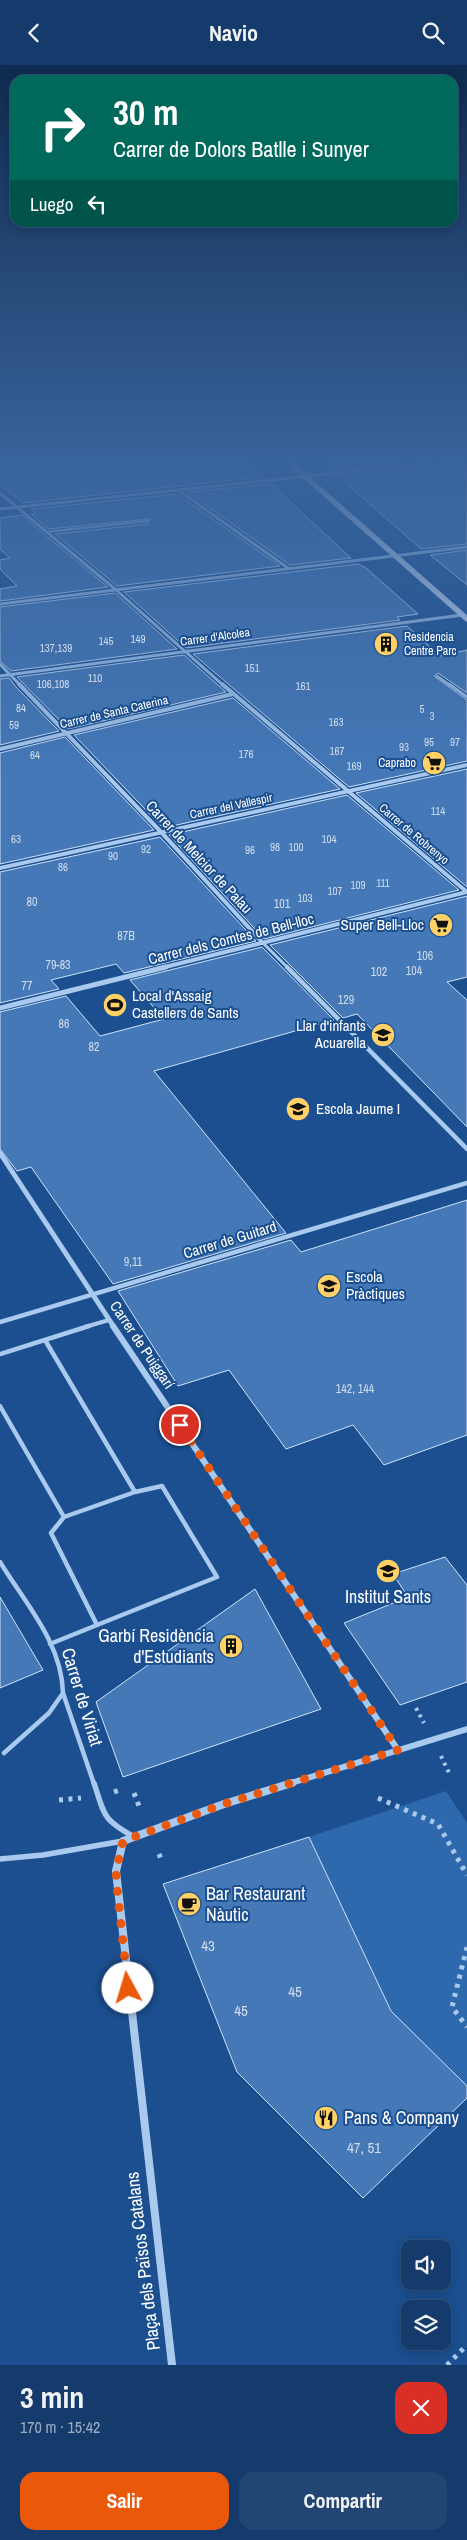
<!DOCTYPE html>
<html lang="es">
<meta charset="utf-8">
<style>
body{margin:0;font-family:"Archivo Narrow",sans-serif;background:#214673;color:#f1f3f6;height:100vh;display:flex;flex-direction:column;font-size:19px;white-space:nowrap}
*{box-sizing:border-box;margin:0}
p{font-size:16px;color:#9dadc1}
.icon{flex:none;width:28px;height:28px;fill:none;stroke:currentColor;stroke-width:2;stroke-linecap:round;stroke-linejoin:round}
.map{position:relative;height:2300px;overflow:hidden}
.drawer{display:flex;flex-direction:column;background:#143b6b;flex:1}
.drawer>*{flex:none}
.guide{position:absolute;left:10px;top:10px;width:448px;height:152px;border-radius:15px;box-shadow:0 2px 12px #0003,0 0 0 1px #33557e;background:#00695c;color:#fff;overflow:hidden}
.buttons{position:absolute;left:401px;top:2175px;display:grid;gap:10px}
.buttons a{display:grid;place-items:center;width:50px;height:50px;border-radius:10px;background:#143b6b;box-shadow:0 2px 12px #0003,0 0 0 1px #33557e;font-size:25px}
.pin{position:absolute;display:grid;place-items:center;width:42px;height:42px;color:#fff;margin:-21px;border:2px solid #fff;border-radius:50%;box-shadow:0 1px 5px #0007}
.me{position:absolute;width:55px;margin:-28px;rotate:354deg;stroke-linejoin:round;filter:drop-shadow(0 0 4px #0008)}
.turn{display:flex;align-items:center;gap:18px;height:105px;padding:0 20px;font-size:22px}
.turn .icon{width:65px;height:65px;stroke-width:2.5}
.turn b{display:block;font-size:35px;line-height:42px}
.then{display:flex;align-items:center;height:48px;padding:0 20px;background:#0003;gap:10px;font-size:19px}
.round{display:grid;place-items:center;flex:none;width:52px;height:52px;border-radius:15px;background:#214673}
.headline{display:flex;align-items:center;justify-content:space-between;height:85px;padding:0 20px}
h1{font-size:30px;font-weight:700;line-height:38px}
.primary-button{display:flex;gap:10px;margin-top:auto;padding:10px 20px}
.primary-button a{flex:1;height:58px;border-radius:15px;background:#ea580c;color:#fff;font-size:20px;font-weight:700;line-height:58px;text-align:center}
.primary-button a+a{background:#214673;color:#f1f3f6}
header{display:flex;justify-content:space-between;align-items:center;height:65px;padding:0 20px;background:#143b6b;font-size:22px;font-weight:700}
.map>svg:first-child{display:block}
</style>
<header><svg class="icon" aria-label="back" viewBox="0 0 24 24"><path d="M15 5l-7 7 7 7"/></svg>Navio<svg class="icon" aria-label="search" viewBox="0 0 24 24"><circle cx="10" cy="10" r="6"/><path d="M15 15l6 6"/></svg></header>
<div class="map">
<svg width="467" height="2300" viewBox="0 0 467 2300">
<rect width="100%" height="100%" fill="#1b4f8f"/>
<path fill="#2e69ad" d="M 446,1726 L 467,1758 L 467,2021 L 391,1946 L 309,1772 Z"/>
<path fill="#4478b7" stroke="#cfe3fa" d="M 0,398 L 249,398 L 264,412 L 23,438 L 0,419 Z
M 323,398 L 400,398 L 331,405 Z
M 434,398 L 467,398 L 467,479 L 421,484 L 338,411 L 431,401 Z
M 271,419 L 326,470 L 351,493 L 290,500 L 187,427 Z
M 177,429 L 280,501 L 117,521 L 55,469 L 148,459 L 150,454 L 48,464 L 31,449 L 36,449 L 31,444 Z
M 22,450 L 44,469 L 108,522 L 0,536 L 0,524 L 17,521 L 0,504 L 0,495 L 10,493 L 0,484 L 0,453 Z
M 467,485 L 467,520 L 430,490 Z
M 358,499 L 366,503 L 418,549 L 397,552 L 400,555 L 186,583 L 124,527 Z
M 115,528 L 177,584 L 11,606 L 0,596 L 0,542 Z
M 407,561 L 440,591 L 467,585 L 467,628 L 438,608 L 434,611 L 467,635 L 467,696 L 349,722 L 193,589 Z
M 184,590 L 226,627 L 68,664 L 17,612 Z
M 9,613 L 16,622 L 59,666 L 0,680 L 0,614 Z
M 233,633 L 340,724 L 163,763 L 74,670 Z
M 65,672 L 154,765 L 0,799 L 0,688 Z
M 467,704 L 467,822 L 356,728 Z
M 347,730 L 459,825 L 264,874 L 169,770 Z
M 160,772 L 256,876 L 124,908 L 116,899 L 96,904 L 51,915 L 59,924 L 0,938 L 0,807 Z
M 467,831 L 467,912 L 447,917 L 467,935 L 467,1062 L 357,949 L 343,953 L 270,880 Z
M 262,882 L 334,955 L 154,1006 L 286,1168 L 113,1219 L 31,1102 L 17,1106 L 0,1084 L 0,947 L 66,931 L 100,971 L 164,954 L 130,915 Z
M 467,1135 L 467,1370 L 384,1400 L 353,1360 L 286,1384 L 229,1305 L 178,1321 L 118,1226 L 291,1175 L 301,1187 Z
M 445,1492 L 467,1520 L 467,1617 L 400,1640 L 344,1558 L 408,1532 L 393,1509 Z
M 255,1524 L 321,1644 L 123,1712 L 96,1637 Z
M 0,1532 L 43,1605 L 0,1623 Z
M 309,1772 L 391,1946 L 467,2021 L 467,2033 L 363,2133 L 237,2007 L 163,1819 Z"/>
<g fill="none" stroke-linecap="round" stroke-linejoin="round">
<path stroke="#a9c9ee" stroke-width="2" stroke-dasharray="1 2.5" stroke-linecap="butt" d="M 446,400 L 467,398"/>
<path stroke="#a9c9ee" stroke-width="4" stroke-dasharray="3 4.5" stroke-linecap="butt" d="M 416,1643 L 424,1658
M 441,1691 L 450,1710"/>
<path stroke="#a9c9ee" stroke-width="5" stroke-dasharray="4 5.5" stroke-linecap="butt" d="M 114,1727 L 122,1724
M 134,1728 L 139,1741
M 378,1733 L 438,1759 L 467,1810
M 59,1735 L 81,1733
M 159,1789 L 162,1797
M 467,1882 L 452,1942 L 467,1962
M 447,2300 L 467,2280"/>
<path stroke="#a9c9ee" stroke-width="2.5" d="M 46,467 L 148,456"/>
<path stroke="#a9c9ee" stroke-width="4" d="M 85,1262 L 109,1255"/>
<path stroke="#a9c9ee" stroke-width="4.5" d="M 45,1275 L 135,1427
M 0,1289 L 89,1261
M 0,1341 L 64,1452
M 162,1421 L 217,1512 L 97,1560 L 51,1468 L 64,1452 L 135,1427 Z
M 0,1497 C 25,1538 62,1578 63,1628 L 94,1719
M 50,1579 L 97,1560
M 4,1688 L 49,1648 L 63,1628"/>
<path stroke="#a9c9ee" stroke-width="5.5" d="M 94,1718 C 105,1751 102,1754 134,1772
M 0,1794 L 43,1790 L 123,1776"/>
<path stroke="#a9c9ee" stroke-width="2.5" d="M 437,611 L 451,621"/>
<path stroke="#a9c9ee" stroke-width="3" d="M 449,619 L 467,632
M 263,878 L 288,903"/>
<path stroke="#a9c9ee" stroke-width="4.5" d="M 287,902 L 467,1084
M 0,1257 L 467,1118"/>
<path stroke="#a9c9ee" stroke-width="3" d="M 178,425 L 288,503
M 0,428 L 115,524 L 224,621
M 0,444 L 431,398
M 0,539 L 467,482
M 0,599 L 21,621
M 0,611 L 462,550"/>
<path stroke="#a9c9ee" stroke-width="4" d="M 19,619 L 161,767 L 263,878
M 222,619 L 467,827
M 0,684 L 233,629
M 0,803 L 467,700
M 161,903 L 467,827"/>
<path stroke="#a9c9ee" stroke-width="5" d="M 0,943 L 166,902
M 0,1088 L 114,1262"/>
<path stroke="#a9c9ee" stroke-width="6" d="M 113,1261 L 398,1685
M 288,1719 L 467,1664"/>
<path stroke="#a9c9ee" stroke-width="8" d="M 172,2300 L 116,1806 L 123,1776 L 224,1739 L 292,1718"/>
<path stroke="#d6e6fa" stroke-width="5.5" d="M 290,398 L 467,554"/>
</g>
<linearGradient id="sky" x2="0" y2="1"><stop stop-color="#0f2b4f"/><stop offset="0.55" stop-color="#39639b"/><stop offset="1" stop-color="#39639b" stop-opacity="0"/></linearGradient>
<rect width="467" height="720" fill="url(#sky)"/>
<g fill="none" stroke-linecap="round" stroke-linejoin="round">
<path stroke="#ea580c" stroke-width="9" stroke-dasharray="0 16.2" d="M 128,1923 L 117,1822 L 116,1806 L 123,1776 L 224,1739 L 398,1685 L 180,1360"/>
</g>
<defs>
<g id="building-disc" transform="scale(1.25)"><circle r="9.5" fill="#ffd166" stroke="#1b4f8f"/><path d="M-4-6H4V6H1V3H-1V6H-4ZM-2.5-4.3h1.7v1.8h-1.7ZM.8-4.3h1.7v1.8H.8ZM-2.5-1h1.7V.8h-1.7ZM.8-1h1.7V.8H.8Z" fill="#111"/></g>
<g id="supermarket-disc" transform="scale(1.25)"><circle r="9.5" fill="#ffd166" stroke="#1b4f8f"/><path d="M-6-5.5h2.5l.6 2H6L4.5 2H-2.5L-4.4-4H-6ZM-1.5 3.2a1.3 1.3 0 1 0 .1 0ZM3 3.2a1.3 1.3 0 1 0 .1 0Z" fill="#111"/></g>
<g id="stadium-disc" transform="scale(1.25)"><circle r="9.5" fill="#ffd166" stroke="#1b4f8f"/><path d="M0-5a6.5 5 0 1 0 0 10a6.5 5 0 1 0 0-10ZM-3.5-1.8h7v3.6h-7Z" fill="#111"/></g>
<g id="school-disc" transform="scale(1.25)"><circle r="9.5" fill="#ffd166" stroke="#1b4f8f"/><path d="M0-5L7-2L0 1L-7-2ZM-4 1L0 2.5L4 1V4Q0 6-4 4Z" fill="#111"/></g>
<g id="cafe-disc" transform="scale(1.25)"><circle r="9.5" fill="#ffd166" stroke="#1b4f8f"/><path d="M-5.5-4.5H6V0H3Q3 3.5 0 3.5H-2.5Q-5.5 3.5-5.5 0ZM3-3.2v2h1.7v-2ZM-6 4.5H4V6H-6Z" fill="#111"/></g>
<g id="restaurant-disc" transform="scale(1.25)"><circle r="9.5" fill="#ffd166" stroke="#1b4f8f"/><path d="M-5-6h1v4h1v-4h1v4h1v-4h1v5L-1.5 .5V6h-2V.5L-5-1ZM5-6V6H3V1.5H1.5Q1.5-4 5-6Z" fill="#111"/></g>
</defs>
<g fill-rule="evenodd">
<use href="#building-disc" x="386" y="579"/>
<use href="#supermarket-disc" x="434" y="698"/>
<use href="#supermarket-disc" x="441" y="860"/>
<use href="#stadium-disc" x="115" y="940"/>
<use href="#school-disc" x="383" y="970"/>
<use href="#school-disc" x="298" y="1044"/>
<use href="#school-disc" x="329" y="1221"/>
<use href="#school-disc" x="388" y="1506"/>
<use href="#building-disc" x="231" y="1581"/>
<use href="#cafe-disc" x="189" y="1839"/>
<use href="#restaurant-disc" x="326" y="2053"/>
</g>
<g text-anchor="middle" stroke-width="4" stroke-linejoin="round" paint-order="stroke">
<g font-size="11" fill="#d0dded">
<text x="138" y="578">149</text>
<text x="106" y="580">145</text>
<text x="56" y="587">137,139</text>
<text x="252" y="607">151</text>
<text x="95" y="617">110</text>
<text x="53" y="623">106,108</text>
<text x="303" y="625">161</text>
<text x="21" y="647">84</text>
<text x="422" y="648">5</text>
<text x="432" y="655">3</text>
<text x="336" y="661">163</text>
<text x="14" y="664">59</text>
<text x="429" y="681">95</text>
<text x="455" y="681">97</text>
<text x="404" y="686">93</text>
<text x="337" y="690">167</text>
<text x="246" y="693">176</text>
<text x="35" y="694">64</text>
<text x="354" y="705">169</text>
<text x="438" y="750">114</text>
<text x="16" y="778">63</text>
<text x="329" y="778">104</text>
<text x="275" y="786">98</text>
<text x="296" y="786">100</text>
<text x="146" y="788">92</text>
<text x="250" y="789">96</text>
<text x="113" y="795">90</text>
<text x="63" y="806">86</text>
<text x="383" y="822">111</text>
<text x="358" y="824">109</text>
<text x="335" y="830">107</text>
<text x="305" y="837">103</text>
</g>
<g font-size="12" fill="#fff" stroke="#1b4f8f">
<text transform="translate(215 572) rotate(-8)" y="4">Carrer d'Alcolea</text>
<text transform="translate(114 647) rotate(-13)" y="4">Carrer de Santa Caterina</text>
<text transform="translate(231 741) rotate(-12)" y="4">Carrer del Vallespir</text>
<text transform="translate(414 769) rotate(40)" y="4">Carrer de Robrenyo</text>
</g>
<g font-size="12" fill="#fff" stroke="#1b4f8f" text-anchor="start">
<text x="404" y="576">Residencia<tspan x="404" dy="14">Centre Parc</tspan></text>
<text x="416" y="702" text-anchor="end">Caprabo</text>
</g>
<g font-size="12" fill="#d0dded">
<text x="32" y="841">80</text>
<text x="282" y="843">101</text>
<text x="126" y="875">87B</text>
<text x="425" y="895">106</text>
<text x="58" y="904">79-83</text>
<text x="414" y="910">104</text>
<text x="379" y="911">102</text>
<text x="27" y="925">77</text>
<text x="346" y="939">129</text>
<text x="64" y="963">86</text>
<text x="94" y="986">82</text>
<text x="133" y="1201">9,11</text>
<text x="355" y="1328">142, 144</text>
</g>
<g font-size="15" fill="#fff" stroke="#1b4f8f">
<text transform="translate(199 792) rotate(47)" y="5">Carrer de Melcior de Palau</text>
<text transform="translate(231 874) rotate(-14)" y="5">Carrer dels Comtes de Bell-lloc</text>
<text transform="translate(230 1175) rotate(-17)" y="5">Carrer de Guitard</text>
<text transform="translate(142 1280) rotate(56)" y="5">Carrer de Puiggarí</text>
</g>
<g font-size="15" fill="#fff" stroke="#1b4f8f" text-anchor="start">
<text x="424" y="865" text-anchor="end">Super Bell-Lloc</text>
<text x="132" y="936">Local d'Assaig<tspan x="132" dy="17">Castellers de Sants</tspan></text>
<text x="366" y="966" text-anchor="end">Llar d'infants<tspan x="366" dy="17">Acuarella</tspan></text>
<text x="316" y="1049">Escola Jaume I</text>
<text x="346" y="1217">Escola<tspan x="346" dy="17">Pràctiques</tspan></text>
</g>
<g font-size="15" fill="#d0dded">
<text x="208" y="1886">43</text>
<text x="295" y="1932">45</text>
<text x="241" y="1951">45</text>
<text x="364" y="2088">47, 51</text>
</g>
<g font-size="18" fill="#fff" stroke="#1b4f8f" text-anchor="start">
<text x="388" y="1538" text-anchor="middle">Institut Sants</text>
<text x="214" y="1577" text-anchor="end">Garbí Residència<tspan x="214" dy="21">d'Estudiants</tspan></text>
<text x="206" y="1835">Bar Restaurant<tspan x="206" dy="21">Nàutic</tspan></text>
<text x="344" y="2059">Pans &amp; Company</text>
</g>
<g font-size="18" fill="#fff" stroke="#1b4f8f">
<text transform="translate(82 1632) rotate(73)" y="6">Carrer de Viriat</text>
<text transform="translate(143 2196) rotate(-97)" y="6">Plaça dels Països Catalans</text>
</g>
</g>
</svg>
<div class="buttons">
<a><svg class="icon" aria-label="sound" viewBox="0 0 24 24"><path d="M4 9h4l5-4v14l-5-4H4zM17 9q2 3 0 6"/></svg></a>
<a><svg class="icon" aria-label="layers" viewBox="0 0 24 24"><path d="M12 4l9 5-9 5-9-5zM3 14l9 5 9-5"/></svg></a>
</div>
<div class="pin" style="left:180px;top:1360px;background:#d93025"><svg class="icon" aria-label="arrive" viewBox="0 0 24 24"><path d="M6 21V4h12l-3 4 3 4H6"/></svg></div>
<svg class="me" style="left:128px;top:1923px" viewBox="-20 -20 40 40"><circle r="19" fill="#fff"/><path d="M0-13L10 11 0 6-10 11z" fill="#ea580c"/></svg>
<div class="guide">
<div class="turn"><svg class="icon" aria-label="right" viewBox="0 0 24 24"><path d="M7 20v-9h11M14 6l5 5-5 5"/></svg><div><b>30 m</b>Carrer de Dolors Batlle i Sunyer</div></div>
<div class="then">Luego<svg class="icon" aria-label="left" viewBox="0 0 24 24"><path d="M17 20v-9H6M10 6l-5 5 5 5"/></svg></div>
</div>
</div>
<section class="drawer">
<div class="headline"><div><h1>3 min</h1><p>170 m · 15:42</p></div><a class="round" style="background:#d93025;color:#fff"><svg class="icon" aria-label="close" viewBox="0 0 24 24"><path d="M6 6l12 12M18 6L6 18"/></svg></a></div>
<div class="primary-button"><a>Salir</a><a>Compartir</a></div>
</section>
